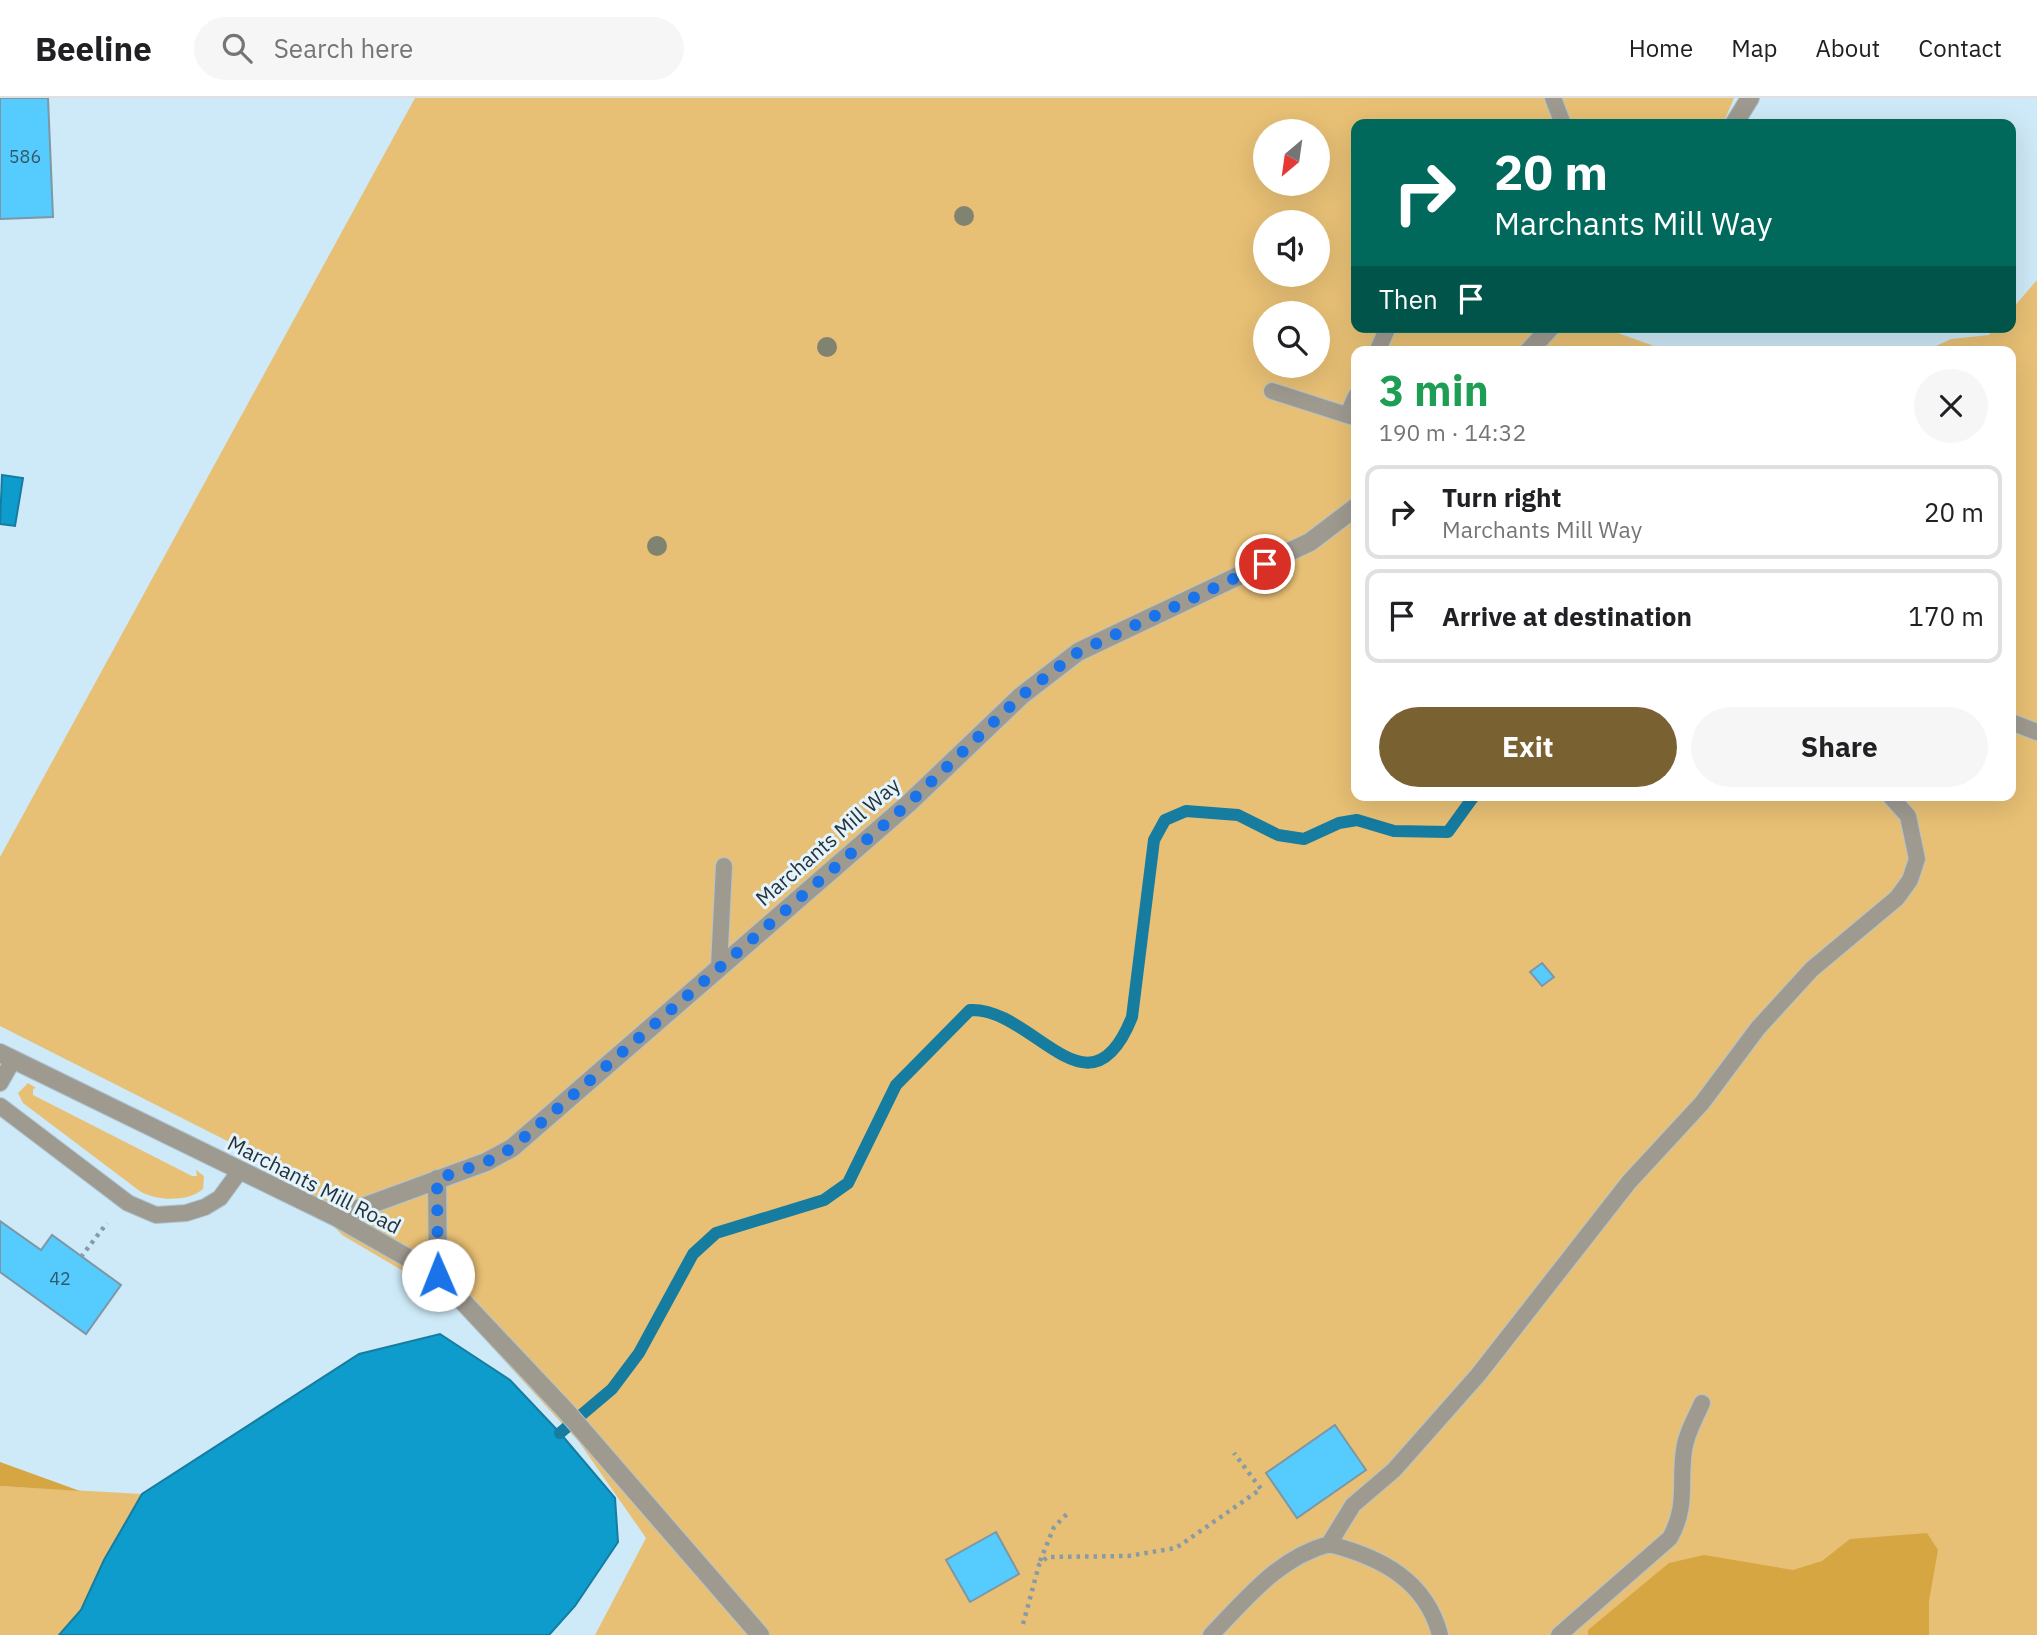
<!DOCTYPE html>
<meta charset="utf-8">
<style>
body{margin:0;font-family:"IBM Plex Sans",sans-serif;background:#f6f6f6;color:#202124;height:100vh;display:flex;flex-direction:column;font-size:26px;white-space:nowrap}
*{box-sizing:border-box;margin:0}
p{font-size:23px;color:#757577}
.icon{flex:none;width:38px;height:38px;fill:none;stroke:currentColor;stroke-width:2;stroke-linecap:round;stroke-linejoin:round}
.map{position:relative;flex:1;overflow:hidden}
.panel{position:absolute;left:1351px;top:248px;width:665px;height:455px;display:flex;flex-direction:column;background:#fff;border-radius:14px;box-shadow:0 7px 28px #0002}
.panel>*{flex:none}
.hud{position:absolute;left:1351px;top:21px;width:665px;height:214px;border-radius:14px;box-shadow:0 7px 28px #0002;background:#00695c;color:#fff;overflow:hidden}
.needle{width:46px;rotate:209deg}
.buttons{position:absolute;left:1253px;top:21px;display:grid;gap:14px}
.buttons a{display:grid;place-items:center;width:77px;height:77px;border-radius:50%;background:#fff;box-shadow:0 7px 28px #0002;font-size:35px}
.pin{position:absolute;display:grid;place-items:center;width:60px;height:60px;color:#fff;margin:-30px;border:4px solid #fff;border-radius:50%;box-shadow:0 2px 7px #0007}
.me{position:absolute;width:77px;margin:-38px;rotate:359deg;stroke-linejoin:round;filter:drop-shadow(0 0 5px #0008)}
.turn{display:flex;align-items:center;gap:24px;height:147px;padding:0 28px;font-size:32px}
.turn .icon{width:91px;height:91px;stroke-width:2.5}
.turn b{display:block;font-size:49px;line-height:60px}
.then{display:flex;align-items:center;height:66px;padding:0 28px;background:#0003;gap:14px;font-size:26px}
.round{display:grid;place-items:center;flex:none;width:74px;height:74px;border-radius:37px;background:#f6f6f6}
.overview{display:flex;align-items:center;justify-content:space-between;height:119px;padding:0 28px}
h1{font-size:42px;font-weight:800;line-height:52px;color:#1e9e55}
.cta{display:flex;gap:14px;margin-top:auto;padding:14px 28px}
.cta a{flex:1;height:80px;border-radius:42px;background:#796132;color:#fff;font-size:28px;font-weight:800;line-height:80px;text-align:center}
.cta a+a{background:#f6f6f6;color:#202124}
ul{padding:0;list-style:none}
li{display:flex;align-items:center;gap:21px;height:94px;margin:0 14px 10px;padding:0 14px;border:4px solid #e0e0e0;border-radius:14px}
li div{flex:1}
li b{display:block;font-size:26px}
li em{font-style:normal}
header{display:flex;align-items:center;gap:42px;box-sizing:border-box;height:98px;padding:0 35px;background:#fff;border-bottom:2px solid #e0e0e0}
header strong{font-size:33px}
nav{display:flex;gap:38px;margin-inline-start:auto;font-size:24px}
.search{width:490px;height:63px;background:#f6f6f6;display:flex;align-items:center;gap:18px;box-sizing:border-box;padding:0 24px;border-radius:38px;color:#757577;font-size:26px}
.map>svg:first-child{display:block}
</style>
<header>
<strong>Beeline</strong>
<div class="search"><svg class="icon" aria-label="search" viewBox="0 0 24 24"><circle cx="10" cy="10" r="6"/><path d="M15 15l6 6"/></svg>Search here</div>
<nav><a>Home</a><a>Map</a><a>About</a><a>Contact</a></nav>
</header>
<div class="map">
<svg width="2037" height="1537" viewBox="0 0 2037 1537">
<rect width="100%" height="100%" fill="#cee9f7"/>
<path fill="#e8c075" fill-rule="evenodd" d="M 415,0 L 1734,0 L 1723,26 L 1356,26 L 1356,229 L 1601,229 L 1671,254 L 1356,254 L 1356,698 L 2011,698 L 2011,254 L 1923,254 L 1951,241 L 1989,237 L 1995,229 L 2011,229 L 2011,212 L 2037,182 L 2037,1537 L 595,1537 L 646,1440 L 579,1344 L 444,1197 L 342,1137 L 279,1069 L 0,928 L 0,759 ZM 1265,33 L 1318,33 L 1318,86 L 1265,86 ZM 1265,124 L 1318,124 L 1318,177 L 1265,177 ZM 1265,215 L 1318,215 L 1318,268 L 1265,268 Z
M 28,985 L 36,990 L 33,991 L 33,997 L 192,1078 L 197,1078 L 196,1072 L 204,1078 L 203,1091 C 188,1104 158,1103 141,1094 L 23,1005 L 18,995 Z
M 0,1388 L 142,1396 L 104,1462 L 81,1512 L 59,1537 L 0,1537 Z"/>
<path fill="#d6a643" d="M 0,1364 L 80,1393 L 0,1388 Z
M 1927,1435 L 1938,1452 L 1929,1503 L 1929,1537 L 1588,1537 L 1588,1532 L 1669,1465 L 1704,1457 L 1793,1472 L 1822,1463 L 1850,1441 Z"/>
<path fill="#0e9ccd" stroke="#167ca0" stroke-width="2" d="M 2,377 L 23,380 L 15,428 L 0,426 Z
M 440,1236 L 510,1282 L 560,1335 L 615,1400 L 618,1444 L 575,1508 L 549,1537 L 59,1537 L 81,1512 L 104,1462 L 142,1396 L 359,1256 Z"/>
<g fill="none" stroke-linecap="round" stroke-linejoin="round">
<path stroke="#167ca0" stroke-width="12" d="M 560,1335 L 612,1291 L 639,1255 L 693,1156 L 716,1135 L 824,1102 L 848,1085 L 896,987 L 970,912 C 1034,909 1089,1027 1132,919 L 1154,742 L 1165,722 L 1186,713 L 1238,717 L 1278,737 L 1304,741 L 1339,725 L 1357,722 L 1394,733 L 1448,734 L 1474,698"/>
</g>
<path fill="#55cbfe" stroke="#7e97a4" stroke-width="2" d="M 0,0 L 48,0 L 53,119 L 0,121 Z
M 1542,865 L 1554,879 L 1542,888 L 1530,874 Z
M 0,1123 L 41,1152 L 52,1137 L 121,1187 L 86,1236 L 0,1174 Z
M 1335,1327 L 1366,1372 L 1297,1420 L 1266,1375 Z
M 996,1434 L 1019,1476 L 970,1504 L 946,1462 Z"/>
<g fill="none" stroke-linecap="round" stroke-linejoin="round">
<g stroke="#adc4d1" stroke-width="18">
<path id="lane" d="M 1553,0 L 1563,26
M 1377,254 L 1388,229
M 1272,293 L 1356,320
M 1348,316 L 1356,298
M 2011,624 L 2037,634
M 719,869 L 724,768
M 0,985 L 13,962
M 0,1008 L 128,1105 L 156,1117 L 186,1115 L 205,1109 L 220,1100 L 239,1074
M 1329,1446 C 1380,1459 1426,1482 1440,1537
M 1211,1537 C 1247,1500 1278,1460 1329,1446 L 1353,1407 L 1394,1372 L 1478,1277 L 1629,1084 L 1702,1005 L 1758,930 L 1812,871 L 1897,800 L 1910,782 L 1917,761 L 1908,718 L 1890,698
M 1559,1537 L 1670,1440 C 1688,1407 1679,1387 1684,1352 C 1686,1336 1695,1321 1702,1305"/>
</g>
<g stroke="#adc4d1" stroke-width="20">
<path id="street" d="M 1734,26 L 1750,0
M 1528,254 L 1551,229
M 0,955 L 336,1119 L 438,1177 L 565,1312 L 760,1537
M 437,1081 L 438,1177
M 336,1119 L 486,1064 L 512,1050 L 909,705 L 1021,598 L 1078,554 L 1310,444 L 1356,409"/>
</g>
<path stroke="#879ba6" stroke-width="4.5" stroke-dasharray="3.5 5" stroke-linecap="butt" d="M 81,1159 L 107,1125
M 1040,1463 L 1054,1429 L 1068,1415
M 1023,1526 L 1039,1467 L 1047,1459 L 1128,1458 L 1176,1450 L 1261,1391 L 1234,1355"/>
<use href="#lane" stroke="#9f9a90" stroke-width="16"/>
<use href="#street" stroke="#9f9a90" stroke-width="18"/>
</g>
<g fill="#818371">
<circle cx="964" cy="118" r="10"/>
<circle cx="827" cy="249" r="10"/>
<circle cx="657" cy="448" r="10"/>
</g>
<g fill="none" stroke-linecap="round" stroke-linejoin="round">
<path stroke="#1a73e8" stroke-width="12" stroke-dasharray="0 21.6" d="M 438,1177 L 437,1081 L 486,1064 L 512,1050 L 909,705 L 1021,598 L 1078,554 L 1265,466"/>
</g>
<g text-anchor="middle" stroke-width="6" stroke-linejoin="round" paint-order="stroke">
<g font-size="18" fill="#33586a">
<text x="25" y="65">586</text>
<text x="60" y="1187">42</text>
</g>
<g font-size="21" fill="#283238" stroke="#e4f4fc">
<text transform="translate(828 744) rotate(-41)" y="7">Marchants Mill Way</text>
<text transform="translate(314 1087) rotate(27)" y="7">Marchants Mill Road</text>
</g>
</g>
</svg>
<div class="buttons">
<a><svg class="needle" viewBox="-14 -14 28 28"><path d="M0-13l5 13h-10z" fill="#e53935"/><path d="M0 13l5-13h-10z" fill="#757577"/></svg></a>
<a><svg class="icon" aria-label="sound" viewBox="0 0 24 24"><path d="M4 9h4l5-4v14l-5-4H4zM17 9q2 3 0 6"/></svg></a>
<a><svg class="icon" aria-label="search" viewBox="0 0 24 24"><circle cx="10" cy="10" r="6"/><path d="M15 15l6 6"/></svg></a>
</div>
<div class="pin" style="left:1265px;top:466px;background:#d93025"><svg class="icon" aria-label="arrive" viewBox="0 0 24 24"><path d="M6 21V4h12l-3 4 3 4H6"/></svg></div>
<svg class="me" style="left:438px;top:1177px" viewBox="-20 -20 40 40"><circle r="19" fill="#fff"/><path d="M0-13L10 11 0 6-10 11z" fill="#1a73e8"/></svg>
<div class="hud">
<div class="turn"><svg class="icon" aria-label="right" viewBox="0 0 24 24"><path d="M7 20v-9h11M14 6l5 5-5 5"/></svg><div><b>20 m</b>Marchants Mill Way</div></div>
<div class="then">Then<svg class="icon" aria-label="arrive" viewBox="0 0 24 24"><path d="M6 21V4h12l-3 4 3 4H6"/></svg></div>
</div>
<section class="panel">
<div class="overview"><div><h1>3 min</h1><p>190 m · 14:32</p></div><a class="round"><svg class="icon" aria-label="close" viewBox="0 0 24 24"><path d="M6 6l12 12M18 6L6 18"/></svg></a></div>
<ul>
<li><svg class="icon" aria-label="right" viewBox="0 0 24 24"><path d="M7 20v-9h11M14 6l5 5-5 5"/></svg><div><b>Turn right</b><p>Marchants Mill Way</p></div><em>20 m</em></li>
<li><svg class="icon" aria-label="arrive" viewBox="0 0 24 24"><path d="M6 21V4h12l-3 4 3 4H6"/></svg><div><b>Arrive at destination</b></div><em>170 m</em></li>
</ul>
<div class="cta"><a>Exit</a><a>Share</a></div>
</section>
</div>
